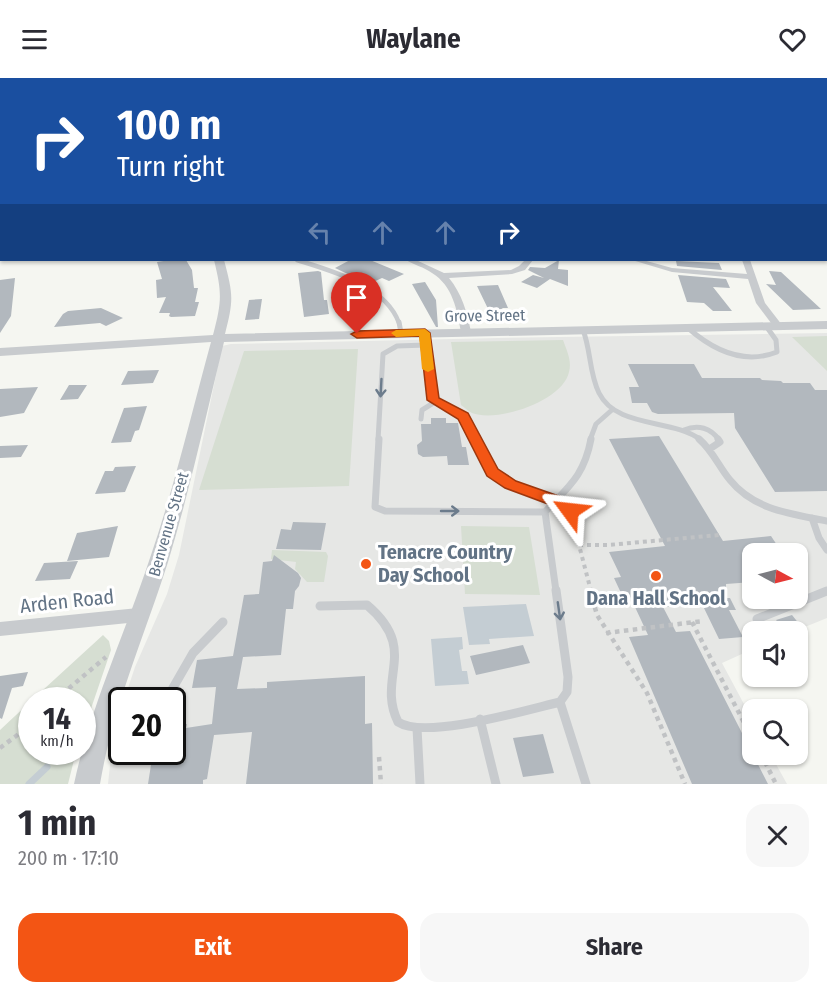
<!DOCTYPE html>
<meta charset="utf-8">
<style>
body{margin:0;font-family:"Fira Sans Condensed",sans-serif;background:#f7f7f7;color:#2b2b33;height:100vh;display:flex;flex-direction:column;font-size:22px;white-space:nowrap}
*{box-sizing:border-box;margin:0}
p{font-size:20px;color:#7c7c81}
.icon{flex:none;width:33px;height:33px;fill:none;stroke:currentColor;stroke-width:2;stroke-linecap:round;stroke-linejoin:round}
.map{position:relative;height:706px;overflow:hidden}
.side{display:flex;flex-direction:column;background:#fff;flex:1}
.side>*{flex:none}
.banner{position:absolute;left:0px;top:0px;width:828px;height:183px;box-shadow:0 2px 4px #0004;background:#1a4fa0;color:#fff;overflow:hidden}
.needle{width:39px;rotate:97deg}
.tools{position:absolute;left:742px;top:465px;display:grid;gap:12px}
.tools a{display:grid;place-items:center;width:66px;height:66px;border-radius:12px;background:#fff;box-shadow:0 2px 4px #0004;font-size:30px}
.speed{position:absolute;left:18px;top:609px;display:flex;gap:12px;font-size:30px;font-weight:700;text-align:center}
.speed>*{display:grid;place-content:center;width:78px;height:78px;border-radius:50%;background:#fff;box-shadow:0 2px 4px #0004;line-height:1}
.speed small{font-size:15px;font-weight:400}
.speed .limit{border:3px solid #111;border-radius:9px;background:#fff;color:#111}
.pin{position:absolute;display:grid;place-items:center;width:51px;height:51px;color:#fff;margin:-62px -26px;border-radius:50% 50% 50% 0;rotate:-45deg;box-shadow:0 0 6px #0007}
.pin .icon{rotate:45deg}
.me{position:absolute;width:66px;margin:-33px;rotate:300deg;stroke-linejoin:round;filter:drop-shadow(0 0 4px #0008)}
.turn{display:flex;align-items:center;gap:21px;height:126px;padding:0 18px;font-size:27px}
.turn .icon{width:78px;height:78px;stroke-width:2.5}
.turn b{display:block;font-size:42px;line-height:51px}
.lanes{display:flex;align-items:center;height:57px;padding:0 18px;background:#0003;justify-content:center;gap:30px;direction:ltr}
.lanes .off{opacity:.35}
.round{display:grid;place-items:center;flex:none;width:63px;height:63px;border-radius:18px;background:#f7f7f7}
.summary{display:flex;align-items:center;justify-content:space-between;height:102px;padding:0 18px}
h1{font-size:36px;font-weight:700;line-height:45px}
.button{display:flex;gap:12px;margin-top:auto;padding:12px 18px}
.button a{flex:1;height:69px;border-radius:18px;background:#f35514;color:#fff;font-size:24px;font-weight:700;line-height:69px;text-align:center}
.button a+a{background:#f7f7f7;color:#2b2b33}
header{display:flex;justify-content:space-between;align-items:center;height:78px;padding:0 18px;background:#fff;font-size:27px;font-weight:700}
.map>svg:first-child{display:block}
</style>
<header><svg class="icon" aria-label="menu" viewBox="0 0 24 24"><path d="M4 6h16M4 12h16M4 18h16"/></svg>Waylane<svg class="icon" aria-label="heart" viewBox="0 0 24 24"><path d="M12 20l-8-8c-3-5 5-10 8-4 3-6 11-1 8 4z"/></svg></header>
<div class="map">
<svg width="827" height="706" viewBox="0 0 827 706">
<rect width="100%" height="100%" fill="#f5f6f1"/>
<path fill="#e6e7e5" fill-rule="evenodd" d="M 827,255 L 827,540 L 795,553 L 753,554 L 753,571 L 722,585 L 753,643 L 753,676 L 771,677 L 787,706 L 108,706 L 111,678 L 121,633 L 122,674 L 172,674 L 172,622 L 124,622 L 135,589 L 167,516 L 179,477 L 222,268 L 231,266 L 498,260 ZM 753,476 L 798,476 L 798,520 L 753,520 Z"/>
<path fill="#d6ded2" d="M 827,258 L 827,293 L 792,259 Z
M 563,262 C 567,273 572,283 569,294 C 563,323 497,345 472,335 C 468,333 464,329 461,327 L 451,264 Z
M 358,271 L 349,408 L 199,412 L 244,273 Z
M 461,448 L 529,449 L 540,517 L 465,516 Z
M 272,472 L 326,474 L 328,478 L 324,504 L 307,504 L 295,491 L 296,484 L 271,481 Z
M 103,557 L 109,563 L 111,572 L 83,654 L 82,622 L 32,622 Z
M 31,623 L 32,674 L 76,674 L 68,706 L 0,706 L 0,652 Z"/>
<path fill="#c4cdd3" d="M 526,526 L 534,558 L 489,561 L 490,566 L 469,567 L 463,529 Z
M 462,559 L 463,571 L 459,572 L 462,593 L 467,593 L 469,606 L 435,608 L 431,561 Z"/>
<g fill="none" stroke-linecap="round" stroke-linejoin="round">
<path stroke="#c4cdd3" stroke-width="7" d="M 29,706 L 47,689"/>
</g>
<path fill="#b2b8be" d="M 170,182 L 186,182 L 192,192 L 194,210 L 198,210 L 195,224 L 199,224 L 195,238 L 171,239 L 169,238 L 170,235 L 159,235 L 166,219 L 157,220 L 156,202 L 162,201 L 157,184 Z
M 350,182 L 370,182 L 404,196 L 389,203 L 382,200 L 369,206 L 335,190 Z
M 559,182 L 558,191 L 568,192 L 568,208 L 550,201 L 537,210 L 521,204 L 533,197 L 544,200 L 528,192 L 530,189 L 545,190 Z
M 676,183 L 719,185 L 722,192 L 677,188 Z
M 318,193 L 321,194 L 324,222 L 327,222 L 329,236 L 304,239 L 298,195 Z
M 769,193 L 781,194 L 821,231 L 793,232 L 766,206 L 776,207 Z
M 678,197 L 726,201 L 730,210 L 713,209 L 732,233 L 713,233 L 704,225 L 687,224 Z
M 15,200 L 11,238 L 0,255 L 0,202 Z
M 425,204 L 436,222 L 438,249 L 436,249 L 412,206 Z
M 498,207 L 508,230 L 503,230 L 491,237 L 477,208 Z
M 368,217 L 372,237 L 359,238 L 354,218 Z
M 262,221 L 259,241 L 245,242 L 249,222 Z
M 101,230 L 123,240 L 106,248 L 100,245 L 54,249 L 63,236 L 68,233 Z
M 628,286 L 694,286 L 702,300 L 760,300 L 762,302 L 781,303 L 783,305 L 810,305 L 815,312 L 827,312 L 827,413 L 775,414 L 735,350 L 734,335 L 658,336 L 652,334 L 647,325 L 632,325 L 629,309 L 639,309 Z
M 159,292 L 153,305 L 121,307 L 128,293 Z
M 69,307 L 87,307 L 78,321 L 60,322 Z
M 38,309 L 24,335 L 0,339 L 0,311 Z
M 147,328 L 139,352 L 135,353 L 131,364 L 111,365 L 124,330 Z
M 431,340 L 446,340 L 446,345 L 458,345 L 462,369 L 466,369 L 469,387 L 448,387 L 447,378 L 423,379 L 418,376 L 417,367 L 422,363 L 421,346 L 431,346 Z
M 659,358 L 723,463 L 771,458 L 783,476 L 753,476 L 753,504 L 726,506 L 726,520 L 730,520 L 736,532 L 729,532 L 743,559 L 719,561 L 702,526 L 663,529 L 676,554 L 690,553 L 768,706 L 692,706 L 629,559 L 648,557 L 628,514 L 621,515 L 614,500 L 621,499 L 609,474 L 665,468 L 609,361 Z
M 28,367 L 21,379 L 0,380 L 0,368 Z
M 136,388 L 125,414 L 95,416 L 105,393 L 113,393 L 115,389 Z
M 293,444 L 326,445 L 321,472 L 276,471 L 281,451 L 291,452 Z
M 118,448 L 109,479 L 67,483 L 77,455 Z
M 274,477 L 298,495 L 301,500 L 299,508 L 295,513 L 293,531 L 286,531 L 281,577 L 243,579 L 237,611 L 267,610 L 267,604 L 365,598 L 365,646 L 372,645 L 373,706 L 246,706 L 252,654 L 214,657 L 207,701 L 203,702 L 203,706 L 148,706 L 153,674 L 172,674 L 172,649 L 187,646 L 186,650 L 212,646 L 216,609 L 192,610 L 197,582 L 233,578 L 244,517 L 259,516 L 263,484 L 272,483 Z
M 78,483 L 70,501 L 35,503 L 44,485 Z
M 792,537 L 800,547 L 784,551 L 776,542 Z
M 523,567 L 530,585 L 476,597 L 470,578 Z
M 28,594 L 23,608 L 12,610 L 2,641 L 0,640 L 0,598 Z
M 543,656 L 554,695 L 523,699 L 513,660 Z"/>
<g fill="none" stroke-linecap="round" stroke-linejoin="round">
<path stroke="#c0c2c4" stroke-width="4" stroke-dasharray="4 4" stroke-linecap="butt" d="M 574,448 L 591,513
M 579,467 L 608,467 L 719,457"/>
<path stroke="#c0c2c4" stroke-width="4.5" stroke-dasharray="4.5 4.5" stroke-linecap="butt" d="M 590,512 L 597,537 L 647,615 L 685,706
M 692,544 L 753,662
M 606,555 L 703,543
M 55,622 L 106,579
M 0,670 L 32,646
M 761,676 L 776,706
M 379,679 L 381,706"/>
<path stroke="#c8cbce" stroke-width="4.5" d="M 297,182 C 332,193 385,207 399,245"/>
<path stroke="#c8cbce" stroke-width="5" d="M 399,244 L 401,255
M 688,250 C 713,272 744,287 777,274 L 776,262 L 766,248
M 583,252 C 591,272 589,295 599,315 C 617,351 672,340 701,362
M 425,255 L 429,299 L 435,324 L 463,338 L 475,362
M 421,341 L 422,332 L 435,324
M 684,352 C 698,346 711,350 719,362
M 378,362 L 383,276 L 397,268 L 426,267
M 590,362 L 596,346 L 613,331"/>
<path stroke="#c8cbce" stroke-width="7" d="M 379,361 L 375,429 L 385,433 L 545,434 L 556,513
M 474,361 C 480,375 486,391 498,400 C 522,416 554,412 572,438
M 699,361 C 713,373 719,389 730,402 C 754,432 792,436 827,443
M 711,370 L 720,364 L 718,361
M 545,434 C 569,408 584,398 591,361
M 812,440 L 819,460 L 827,472"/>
<path stroke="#c8cbce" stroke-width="9" d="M 320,528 L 367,527 C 420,572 376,599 398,644 C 425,662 526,632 560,624 L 567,614 L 568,599 L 556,512
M 757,541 L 827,513
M 166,622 L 193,575 L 223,544
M 560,624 L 586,706
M 480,641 L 496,706
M 417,650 L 420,706
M 105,657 L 122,652"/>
<path fill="#c8cbce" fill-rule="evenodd" d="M 826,102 L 827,102 L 827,106 L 826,106 Z
M 406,182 L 416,182 L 444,195 L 511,192 L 519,188 L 525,182 L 533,182 L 525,192 L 512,196 L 449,200 C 462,216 467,234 471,254 L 466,257 L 461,254 C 457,232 453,208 432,195 C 424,189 414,187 406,182 Z
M 632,182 L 643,182 L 672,190 L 747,196 L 742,182 L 750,182 L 765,225 L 782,247 L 777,250 L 774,249 L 756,225 L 748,201 L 672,194 Z
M 138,530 L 144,532 L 146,537 L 144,542 L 138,544 L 0,558 L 0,544 Z"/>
<path fill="#c8cbce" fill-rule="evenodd" d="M 0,128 L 2,128 L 0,134 Z
M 214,182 L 224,182 C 233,216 234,221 225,256 L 827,243 L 827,251 L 224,264 C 206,337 190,412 168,484 C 144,559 113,629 100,706 L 74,706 C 90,630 124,558 149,483 C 174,411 191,337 211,264 L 0,278 L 0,270 L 213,257 C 222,223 222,215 214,182 Z"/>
</g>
<defs><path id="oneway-shaft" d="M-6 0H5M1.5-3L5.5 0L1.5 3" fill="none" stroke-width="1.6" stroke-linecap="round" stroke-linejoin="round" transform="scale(1.5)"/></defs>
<g stroke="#6c7c8c">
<use href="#oneway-shaft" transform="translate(381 310) rotate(93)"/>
<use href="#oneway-shaft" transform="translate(450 433)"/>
<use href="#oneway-shaft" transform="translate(559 533) rotate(82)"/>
</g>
<linearGradient id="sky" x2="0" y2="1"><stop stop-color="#99bee0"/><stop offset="0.46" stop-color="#fafbf9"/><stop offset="1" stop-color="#fafbf9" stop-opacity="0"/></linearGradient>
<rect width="827" height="181" fill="url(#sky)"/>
<path fill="#f35514" stroke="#9e370d" stroke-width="1.5" d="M 425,251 L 430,255 L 439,320 L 468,335 L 498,391 L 516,403 L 567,421 L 578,433 L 576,437 L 564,437 L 556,429 L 505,410 L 487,398 L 458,341 L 427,322 L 420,258 L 357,260 L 351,256 L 357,253 Z"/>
<path fill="#f59e0b" d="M 425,251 L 430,255 L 434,291 L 428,294 L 422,291 L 419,258 L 396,259 L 391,255 L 396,252 Z"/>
<g fill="#f35514" stroke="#fff" stroke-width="2">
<circle cx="366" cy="486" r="6"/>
<circle cx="656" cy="498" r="6"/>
</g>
<g text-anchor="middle" stroke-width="6" stroke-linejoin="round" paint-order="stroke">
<g font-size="16" fill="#627385" stroke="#fff">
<text transform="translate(485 237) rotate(-1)" y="6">Grove Street</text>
<text transform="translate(168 446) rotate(-74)" y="6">Benvenue Street</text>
</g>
<g font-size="20" font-weight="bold" fill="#627385" stroke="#fff" text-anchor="start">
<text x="378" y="481">Tenacre Country<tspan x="378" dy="23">Day School</tspan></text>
<text x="656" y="527" text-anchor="middle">Dana Hall School</text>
</g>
<g font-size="20" fill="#627385" stroke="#fff">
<text transform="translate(67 523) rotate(-6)" y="7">Arden Road</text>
</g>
</g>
</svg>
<div class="tools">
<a><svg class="needle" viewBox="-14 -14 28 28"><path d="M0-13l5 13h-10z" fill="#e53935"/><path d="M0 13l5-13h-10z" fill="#7c7c81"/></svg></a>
<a><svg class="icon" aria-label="sound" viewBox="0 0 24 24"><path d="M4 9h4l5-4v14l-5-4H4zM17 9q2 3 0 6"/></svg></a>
<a><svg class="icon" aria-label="search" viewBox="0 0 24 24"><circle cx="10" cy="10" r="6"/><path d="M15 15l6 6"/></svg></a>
</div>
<div class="speed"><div>14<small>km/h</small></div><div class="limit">20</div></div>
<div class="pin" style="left:357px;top:256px;background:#d93025"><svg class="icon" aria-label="arrive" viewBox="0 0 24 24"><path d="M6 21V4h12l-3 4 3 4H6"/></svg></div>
<svg class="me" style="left:570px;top:433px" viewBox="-20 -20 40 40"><path d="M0-17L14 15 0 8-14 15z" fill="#f35514" stroke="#fff" stroke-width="4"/></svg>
<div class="banner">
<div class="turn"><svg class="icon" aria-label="right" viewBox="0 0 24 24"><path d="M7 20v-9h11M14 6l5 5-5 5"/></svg><div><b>100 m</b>Turn right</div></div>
<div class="lanes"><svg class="icon off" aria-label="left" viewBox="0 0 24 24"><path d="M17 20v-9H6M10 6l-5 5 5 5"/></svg><svg class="icon off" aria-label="ahead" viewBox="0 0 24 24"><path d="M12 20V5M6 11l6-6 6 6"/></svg><svg class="icon off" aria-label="ahead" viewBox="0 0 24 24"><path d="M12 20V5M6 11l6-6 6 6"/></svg><svg class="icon" aria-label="right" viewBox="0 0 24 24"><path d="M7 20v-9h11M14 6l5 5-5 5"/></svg></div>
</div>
</div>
<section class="side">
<div class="summary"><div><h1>1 min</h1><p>200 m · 17:10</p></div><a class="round"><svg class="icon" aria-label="close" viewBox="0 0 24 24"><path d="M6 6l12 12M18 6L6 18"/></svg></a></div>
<div class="button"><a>Exit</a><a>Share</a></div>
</section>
